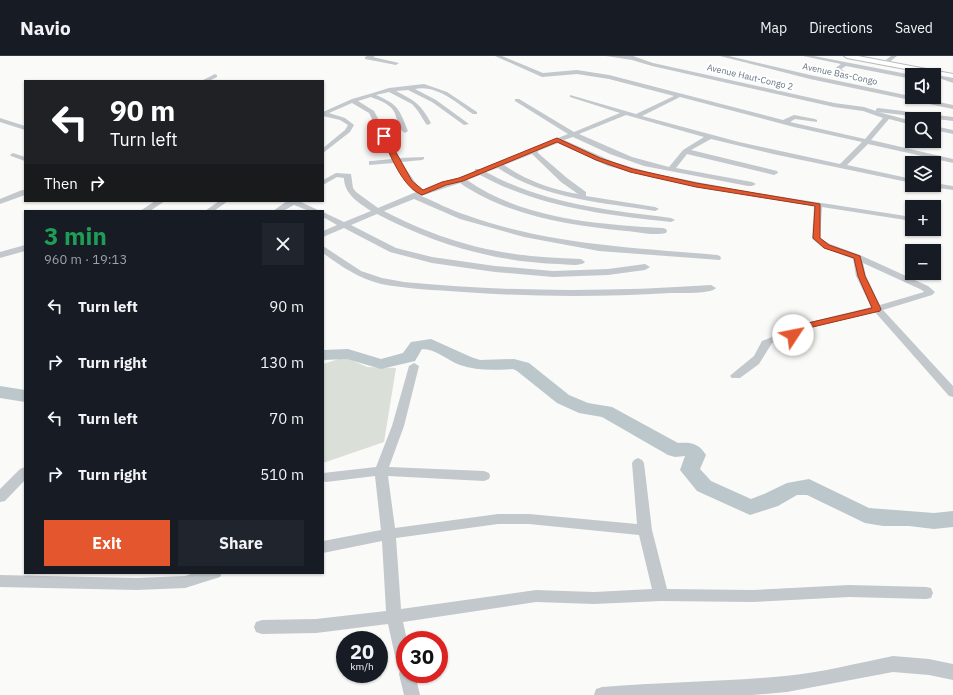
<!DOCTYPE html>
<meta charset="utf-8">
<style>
body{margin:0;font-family:"IBM Plex Sans",sans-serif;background:#20242c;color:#f1f3f6;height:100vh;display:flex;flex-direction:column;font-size:15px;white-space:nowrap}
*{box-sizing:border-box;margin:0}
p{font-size:13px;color:#9ea1a6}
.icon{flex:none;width:22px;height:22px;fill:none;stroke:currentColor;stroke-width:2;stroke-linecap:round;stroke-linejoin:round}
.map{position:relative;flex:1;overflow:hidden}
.panel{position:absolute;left:24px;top:154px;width:300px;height:364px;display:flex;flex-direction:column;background:#171b24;border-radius:0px;box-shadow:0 1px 3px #0004}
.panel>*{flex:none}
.top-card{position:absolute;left:24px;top:24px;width:300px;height:122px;border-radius:0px;box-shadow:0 1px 3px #0004;background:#202124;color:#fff;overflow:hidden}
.fabs{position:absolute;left:905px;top:12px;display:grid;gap:8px}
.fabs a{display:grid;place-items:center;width:36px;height:36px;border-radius:0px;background:#171b24;box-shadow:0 1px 3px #0004;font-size:20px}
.speed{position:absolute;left:336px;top:575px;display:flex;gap:8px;font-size:20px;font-weight:700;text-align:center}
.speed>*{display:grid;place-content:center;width:52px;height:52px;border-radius:50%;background:#171b24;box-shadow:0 1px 3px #0004;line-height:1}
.speed small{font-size:10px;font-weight:400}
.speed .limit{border:6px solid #d22;background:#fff;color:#111}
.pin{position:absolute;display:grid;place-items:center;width:34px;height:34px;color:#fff;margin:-17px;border-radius:8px;box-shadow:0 2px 6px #0006}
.me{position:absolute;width:44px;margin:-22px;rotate:56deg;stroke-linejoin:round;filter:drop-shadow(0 0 3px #0008)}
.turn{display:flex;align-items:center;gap:14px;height:84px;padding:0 20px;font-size:18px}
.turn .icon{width:52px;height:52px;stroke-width:2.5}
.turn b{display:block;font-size:28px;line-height:34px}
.then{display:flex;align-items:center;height:38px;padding:0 20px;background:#0003;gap:8px;font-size:15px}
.round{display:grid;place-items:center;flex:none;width:42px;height:42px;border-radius:0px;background:#20242c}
.head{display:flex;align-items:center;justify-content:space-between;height:68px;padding:0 20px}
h1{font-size:24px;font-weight:700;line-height:30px;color:#1e9e55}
.primary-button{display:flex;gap:8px;margin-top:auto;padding:8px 20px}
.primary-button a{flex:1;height:46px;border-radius:0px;background:#e4572e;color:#fff;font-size:16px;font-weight:700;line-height:46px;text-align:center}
.primary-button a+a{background:#20242c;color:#f1f3f6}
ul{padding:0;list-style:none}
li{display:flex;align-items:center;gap:12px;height:56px;padding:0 20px}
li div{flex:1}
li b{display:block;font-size:15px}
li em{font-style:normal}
header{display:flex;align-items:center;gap:24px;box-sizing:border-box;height:56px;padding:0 20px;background:#171b24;border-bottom:1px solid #363941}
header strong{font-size:19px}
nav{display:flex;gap:22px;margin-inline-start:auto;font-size:14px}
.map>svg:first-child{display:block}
</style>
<header>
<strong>Navio</strong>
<nav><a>Map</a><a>Directions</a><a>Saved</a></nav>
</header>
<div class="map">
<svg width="953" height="639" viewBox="0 0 953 639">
<rect width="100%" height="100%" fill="#fafaf8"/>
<path fill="#dadfd7" d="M 345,301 L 367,311 L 396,312 L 384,386 L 323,407 L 323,308 Z"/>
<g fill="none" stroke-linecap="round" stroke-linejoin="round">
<path fill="#bbc7cb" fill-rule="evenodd" d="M 431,283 L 471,301 L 480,304 L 514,303 L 529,307 L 569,339 L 588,347 L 612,351 L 678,387 C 690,386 699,387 706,399 L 700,413 L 711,425 L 751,443 L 764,438 L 787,427 L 809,423 L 869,452 L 934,457 L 953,455 L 953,471 L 934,473 L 909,470 L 883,470 L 865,467 L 807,439 L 797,439 L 778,450 L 750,459 L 697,435 L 680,414 L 685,400 L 675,401 L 668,399 L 602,361 L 579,357 L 557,347 L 517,315 L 513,313 C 494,314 477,315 460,309 C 447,304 436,293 422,293 L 415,305 L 381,313 L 347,303 L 323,304 L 323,294 L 348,293 L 381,303 L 403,297 L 411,286 Z
M 0,330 L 25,334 L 25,346 L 0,342 Z"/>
<g stroke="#b5babe" stroke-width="2">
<path id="major" d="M 844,0 L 858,0 L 953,18 L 953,22 L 847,2 Z"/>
</g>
<path fill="#c3c8cc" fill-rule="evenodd" d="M 367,0 L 375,0 L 373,1 L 399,7 L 396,9 L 365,3 L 365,1 Z
M 495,0 L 502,0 L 543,17 L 577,14 L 609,19 L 783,64 L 794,59 L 815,63 L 817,64 L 817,66 L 795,63 L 790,66 L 865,83 L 883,62 L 863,55 L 834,51 L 652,10 L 632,4 L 606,0 L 633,0 L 653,7 L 834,47 L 864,51 L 876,55 L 876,53 L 878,52 L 953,61 L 953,65 L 878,56 L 912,65 L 912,69 L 889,63 L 871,84 L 953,103 L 953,107 L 868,88 L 847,109 L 912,123 L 912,127 L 773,98 L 711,83 L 691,94 L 777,115 L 778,117 L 774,119 L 687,98 L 676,112 L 752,126 L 756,128 L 752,130 L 748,130 L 644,110 L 610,98 L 573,81 L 564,84 L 614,106 L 655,118 L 750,136 L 912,161 L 912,165 L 822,151 L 820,182 L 830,188 L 860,199 L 928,230 L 935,236 L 932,239 L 883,254 L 953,330 L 953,341 L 949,340 L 875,256 L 801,274 L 798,276 L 795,284 L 772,287 L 759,308 L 740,322 L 732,322 L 730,320 L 732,318 L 754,300 L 762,285 L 772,281 L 787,280 L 790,272 L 794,270 L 871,251 L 856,220 L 853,203 L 824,192 L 812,183 L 814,150 L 750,140 L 654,122 L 608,110 L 558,87 L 538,95 L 538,97 L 567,122 L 586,136 L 586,140 L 655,151 L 659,153 L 655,155 C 601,146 544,143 498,112 L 486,116 C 544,148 607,154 671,162 L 675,164 L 671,166 C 605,159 539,151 480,119 L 467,124 C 523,163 596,168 663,172 L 666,173 L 667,175 L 666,177 C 654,180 638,176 626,175 C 569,169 508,160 460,127 L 421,140 C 436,146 450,154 466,159 C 544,188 634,192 717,199 L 720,200 L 721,202 L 720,204 L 599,195 L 524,181 L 460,163 L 414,143 L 384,155 C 452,190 505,201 581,203 L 585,206 C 580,211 566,208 559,208 C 495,206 434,188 377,158 L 351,169 L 396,192 L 432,201 L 495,210 L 553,215 L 608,213 L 645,208 L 650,211 L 645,214 L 608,219 L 553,221 L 495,216 L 432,207 L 390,196 L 344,172 L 323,181 L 323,175 L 337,169 L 323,161 L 323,156 L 344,166 L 371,155 C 359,147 344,138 344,122 L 337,121 L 323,129 L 323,124 L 336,117 L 351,118 L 353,132 L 356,136 L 378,152 L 416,136 L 412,134 L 394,107 L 369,109 L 369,105 L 372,105 L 392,103 L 369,57 L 352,47 L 329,57 L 345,62 L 354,69 L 350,76 L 323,97 L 323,92 L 345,74 L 348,69 L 340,64 L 323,60 L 323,56 L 352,43 L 373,37 L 389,32 L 424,28 L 447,36 L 477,56 L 477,58 L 473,58 C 457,47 436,28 415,33 L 436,44 L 469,68 L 464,69 L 432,46 L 408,34 L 396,35 C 415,45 420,47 431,67 L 428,69 L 426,68 L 418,55 L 412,48 L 389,36 L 376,39 C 399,49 399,53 408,75 L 405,77 C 397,73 398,61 393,54 C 388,47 378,44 371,41 L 358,45 L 374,55 L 399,102 L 424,101 L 424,103 L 422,104 L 401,106 L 418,130 L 422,134 L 475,116 L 475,113 L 481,113 L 568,78 L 515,45 L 515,43 L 519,43 L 574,76 L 620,57 L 570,41 L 570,39 L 636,58 L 674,40 L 609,23 L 577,18 L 542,21 ZM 680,41 L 794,71 L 862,86 L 840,108 L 739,86 L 642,60 ZM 626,59 L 704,81 L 683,94 L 669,111 L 632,101 L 579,78 ZM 532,98 L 561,126 L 578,138 C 551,133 527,125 504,109 ZM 863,207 L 922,234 L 924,236 L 880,249 L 866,220 Z
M 720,0 L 729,0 L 810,19 L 953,49 L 953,53 L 810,23 Z
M 803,0 L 814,0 L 912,19 L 912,23 L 846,10 L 841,13 L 847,17 L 844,19 L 834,13 L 841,8 Z
M 891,0 L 897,0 L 887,8 L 883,8 L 883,6 Z
M 921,12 L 953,23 L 953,27 L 919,15 L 918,14 Z
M 215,18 L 217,19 L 217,21 L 209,25 L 201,25 Z
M 0,62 L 25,70 L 25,74 L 0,66 Z
M 934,70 L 953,74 L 953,78 L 934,74 Z
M 13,97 L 25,101 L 25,105 L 11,100 L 10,99 Z
M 934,127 L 953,130 L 953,134 L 931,131 L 930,129 L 934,129 Z
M 22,134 L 25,134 L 25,139 L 0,148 L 0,143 Z
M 155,145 L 165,145 L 150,155 L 140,155 Z
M 219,145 L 228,145 L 214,155 L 205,155 Z
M 287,145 L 299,145 L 320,155 L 309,155 L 294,149 L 283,155 L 273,155 Z
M 934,165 L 940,165 L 941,167 L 940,169 L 934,169 Z
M 25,189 L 25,195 L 0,202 L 0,196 Z
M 323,190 L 361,215 L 382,222 L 404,226 C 506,236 609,236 711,229 L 716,232 C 711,238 680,237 671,237 C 602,241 532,241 463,236 C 435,234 408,233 381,228 C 358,222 342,211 323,197 Z
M 414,307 L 419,310 L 404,370 L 389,411 L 484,415 L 489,417 L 490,420 L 489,423 L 484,425 L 388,420 L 395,472 L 498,458 L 529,458 L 637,468 L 632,407 L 634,404 L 638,402 L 642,404 L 644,407 L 652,474 L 667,533 L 752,534 L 849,529 L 926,531 L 931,532 L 933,537 L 931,542 L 926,543 L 849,541 L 752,546 L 661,545 L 594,548 L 536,546 L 403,566 L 407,584 L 405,584 L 405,618 L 415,618 L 420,639 L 404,639 L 399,618 L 400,615 L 397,609 L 388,568 L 316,577 L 262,578 L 256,576 L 254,571 L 256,566 L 262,564 L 316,563 L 386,555 L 382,485 L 323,497 L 323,485 L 381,474 L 375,420 L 326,426 L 323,425 L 323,417 L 376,411 L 392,370 L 409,310 ZM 498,468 L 529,468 L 639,479 L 652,533 L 594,536 L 536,534 L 401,553 L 396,482 Z
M 25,411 L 25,424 L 5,445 L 0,446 L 0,433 L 20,413 Z
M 194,517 L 222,517 L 220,521 L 185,532 L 137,534 L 0,531 L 0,519 L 137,522 L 185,520 Z
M 893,600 L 929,603 L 953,608 L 953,624 L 929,619 L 893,616 L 787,636 L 752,639 L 594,639 L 596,633 L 602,631 C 663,626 724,626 785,620 C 820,617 858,607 893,600 Z"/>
<use href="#major" fill="#fff" fill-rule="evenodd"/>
</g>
<path fill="#e4572e" stroke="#94391e" d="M 382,79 L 387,80 L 412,125 L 423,134 L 442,126 L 459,122 L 557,82 L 600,102 L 633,113 L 696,127 L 820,148 L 820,182 L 829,189 L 860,200 L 865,220 L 881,253 L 880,255 L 800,274 L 798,275 L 796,281 L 790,281 L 789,279 L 790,274 L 795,270 L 872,252 L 858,220 L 854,202 L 824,192 L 813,182 L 815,150 L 696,131 L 630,116 L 596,104 L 557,86 L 463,125 L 446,129 L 422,139 C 401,130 391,99 381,80 Z"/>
<g text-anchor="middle" stroke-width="4" stroke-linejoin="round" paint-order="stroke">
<g font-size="9" fill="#657683" stroke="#fff">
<text transform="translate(840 18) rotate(12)" y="3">Avenue Bas-Congo</text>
<text transform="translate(750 21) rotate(13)" y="3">Avenue Haut-Congo 2</text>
</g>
</g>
</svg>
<div class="fabs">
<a><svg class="icon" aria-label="sound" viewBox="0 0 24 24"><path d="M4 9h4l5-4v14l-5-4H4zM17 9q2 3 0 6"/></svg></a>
<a><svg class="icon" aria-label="search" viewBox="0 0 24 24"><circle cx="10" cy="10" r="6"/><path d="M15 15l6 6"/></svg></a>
<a><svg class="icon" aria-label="layers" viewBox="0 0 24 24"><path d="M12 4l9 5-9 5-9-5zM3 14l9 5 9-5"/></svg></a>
<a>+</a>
<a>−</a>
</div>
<div class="speed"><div>20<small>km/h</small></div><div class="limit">30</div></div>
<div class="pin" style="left:384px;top:80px;background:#d93025"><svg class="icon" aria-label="arrive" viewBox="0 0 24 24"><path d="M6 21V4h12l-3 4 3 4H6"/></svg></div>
<svg class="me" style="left:793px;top:279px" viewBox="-20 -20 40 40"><circle r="19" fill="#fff"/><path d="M0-13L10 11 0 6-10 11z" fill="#e4572e"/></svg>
<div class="top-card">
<div class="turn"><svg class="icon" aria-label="left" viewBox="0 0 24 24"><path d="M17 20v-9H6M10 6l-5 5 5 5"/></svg><div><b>90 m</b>Turn left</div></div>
<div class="then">Then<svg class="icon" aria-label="right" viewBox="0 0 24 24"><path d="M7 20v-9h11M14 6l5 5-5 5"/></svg></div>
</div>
<section class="panel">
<div class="head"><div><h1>3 min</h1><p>960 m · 19:13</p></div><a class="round"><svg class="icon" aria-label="close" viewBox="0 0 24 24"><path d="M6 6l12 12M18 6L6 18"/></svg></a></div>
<ul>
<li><svg class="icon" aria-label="left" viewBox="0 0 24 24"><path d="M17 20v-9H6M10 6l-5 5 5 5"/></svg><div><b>Turn left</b></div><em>90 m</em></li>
<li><svg class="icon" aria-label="right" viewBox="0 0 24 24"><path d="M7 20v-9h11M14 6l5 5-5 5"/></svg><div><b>Turn right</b></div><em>130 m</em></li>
<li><svg class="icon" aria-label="left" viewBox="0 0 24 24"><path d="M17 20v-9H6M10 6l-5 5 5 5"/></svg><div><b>Turn left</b></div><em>70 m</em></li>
<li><svg class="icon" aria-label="right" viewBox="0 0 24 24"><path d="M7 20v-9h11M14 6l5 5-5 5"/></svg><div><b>Turn right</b></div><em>510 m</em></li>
</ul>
<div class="primary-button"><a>Exit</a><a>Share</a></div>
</section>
</div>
